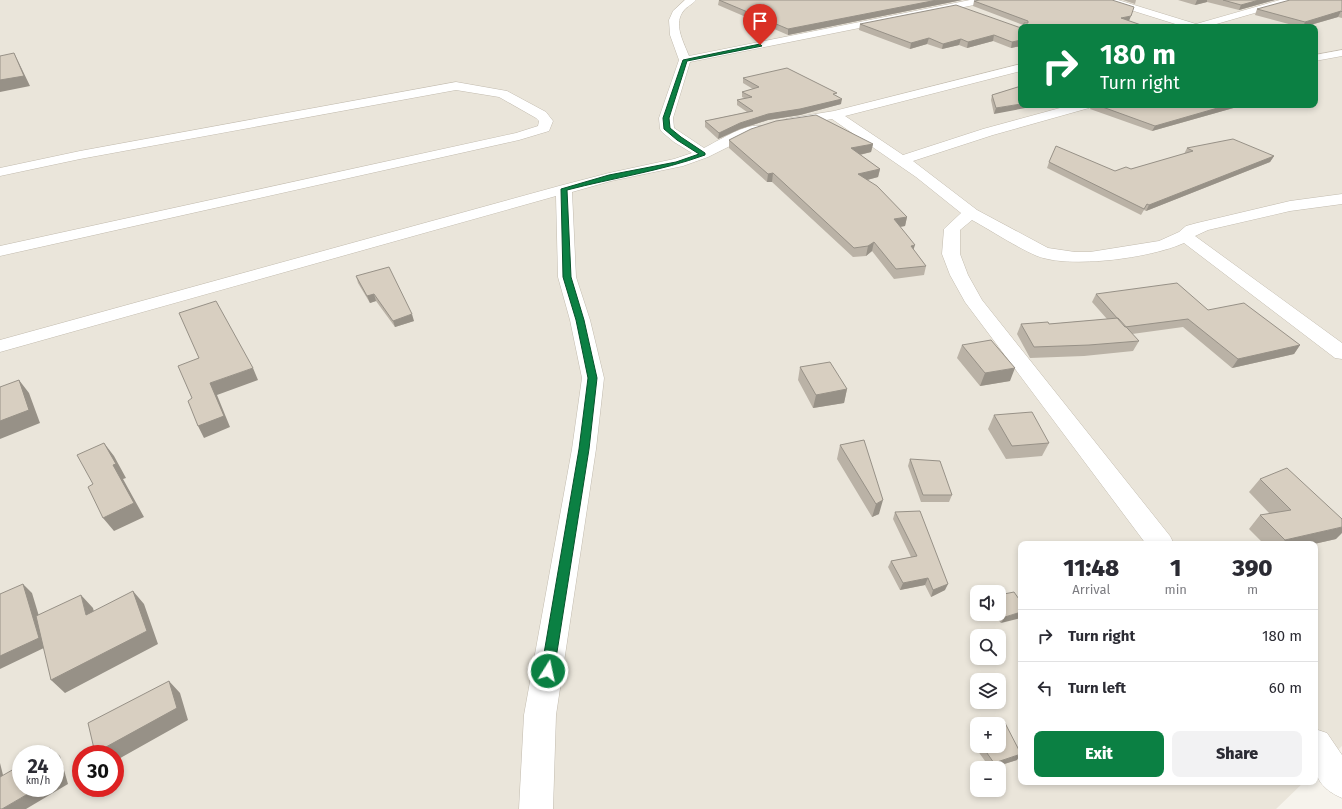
<!DOCTYPE html>
<meta charset="utf-8">
<style>
body{margin:0;font-family:"Fira Sans",sans-serif;background:#f2f2f3;color:#2b2b33;height:100vh;display:flex;flex-direction:column;font-size:15px;white-space:nowrap}
*{box-sizing:border-box;margin:0}
p{font-size:13px;color:#7c7c81}
.icon{flex:none;width:22px;height:22px;fill:none;stroke:currentColor;stroke-width:2;stroke-linecap:round;stroke-linejoin:round}
.map{position:relative;flex:1;overflow:hidden}
.side{position:absolute;left:1018px;top:541px;width:300px;height:244px;display:flex;flex-direction:column;background:#fff;border-radius:8px;box-shadow:0 2px 6px #0003}
.side>*{flex:none}
.banner{position:absolute;left:1018px;top:24px;width:300px;height:84px;border-radius:8px;box-shadow:0 2px 6px #0003;background:#0b8043;color:#fff;overflow:hidden}
.controls{position:absolute;left:970px;top:585px;display:grid;gap:8px}
.controls a{display:grid;place-items:center;width:36px;height:36px;border-radius:8px;background:#fff;box-shadow:0 2px 6px #0003;font-size:20px}
.speed{position:absolute;left:12px;top:745px;display:flex;gap:8px;font-size:20px;font-weight:700;text-align:center}
.speed>*{display:grid;place-content:center;width:52px;height:52px;border-radius:50%;background:#fff;box-shadow:0 2px 6px #0003;line-height:1}
.speed small{font-size:10px;font-weight:400}
.speed .limit{border:6px solid #d22;background:#fff;color:#111}
.pin{position:absolute;display:grid;place-items:center;width:34px;height:34px;color:#fff;margin:-41px -17px;border-radius:50% 50% 50% 0;rotate:-45deg;box-shadow:0 0 4px #0007}
.pin .icon{rotate:45deg}
.me{position:absolute;width:44px;margin:-22px;rotate:10deg;stroke-linejoin:round;filter:drop-shadow(0 0 3px #0008)}
.turn{display:flex;align-items:center;gap:14px;height:84px;padding:0 16px;font-size:18px}
.turn .icon{width:52px;height:52px;stroke-width:2.5}
.turn b{display:block;font-size:28px;line-height:34px}
.eta{display:flex;justify-content:space-evenly;align-items:center;height:68px;text-align:center}
.eta b{font-size:24px;font-weight:800;line-height:28px}
.button{display:flex;gap:8px;margin-top:auto;padding:8px 16px}
.button a{flex:1;height:46px;border-radius:8px;background:#0b8043;color:#fff;font-size:16px;font-weight:800;line-height:46px;text-align:center}
.button a+a{background:#f2f2f3;color:#2b2b33}
ul{padding:0;list-style:none}
li{display:flex;align-items:center;gap:12px;height:52px;padding:0 16px;border-top:1px solid #e1e1e2}
li div{flex:1}
li b{display:block;font-size:15px}
li em{font-style:normal}
.map>svg:first-child{display:block}
</style>
<div class="map">
<svg width="1342" height="809" viewBox="0 0 1342 809">
<rect width="100%" height="100%" fill="#f6f3ec"/>
<path fill="#eae5da" fill-rule="evenodd" d="M 0,0 L 1342,0 L 1342,746 L 1315,772 L 1315,544 L 1021,544 L 1021,782 L 1304,782 L 1276,809 L 0,809 ZM 1021,27 L 1315,27 L 1315,105 L 1021,105 ZM 977,592 L 999,592 L 999,614 L 977,614 ZM 977,636 L 999,636 L 999,658 L 977,658 ZM 977,680 L 999,680 L 999,702 L 977,702 ZM 977,724 L 999,724 L 999,746 L 977,746 ZM 21,754 L 55,754 L 55,788 L 21,788 ZM 81,754 L 115,754 L 115,788 L 81,788 ZM 977,768 L 999,768 L 999,790 L 977,790 Z"/>
<g fill="none" stroke-linecap="round" stroke-linejoin="round">
<g stroke="#c2bbae" stroke-width="1">
<path id="minor" d="M 685,0 L 696,0 C 692,5 685,7 682,13 C 674,26 684,43 689,56 L 970,0 L 989,0 L 984,3 L 690,62 L 673,118 L 674,128 L 704,148 C 718,141 747,122 762,126 L 764,129 L 762,132 L 750,136 L 708,157 L 683,166 L 611,181 L 572,192 L 576,277 L 590,320 L 604,378 L 596,449 L 556,715 L 553,809 L 519,809 L 524,715 L 572,449 L 582,378 L 570,320 L 558,277 L 556,196 L 0,352 L 0,340 L 559,186 L 609,173 L 674,159 L 692,153 L 674,142 L 662,132 L 660,129 L 659,118 L 679,60 L 670,35 L 669,20 L 673,11 Z
M 1103,0 L 1118,0 L 1196,24 L 1280,0 L 1295,0 L 1293,2 L 1206,27 L 1185,27 L 1105,2 Z
M 1342,50 L 1342,56 L 1315,61 L 1315,55 Z
M 1021,64 L 1021,71 L 845,116 L 903,155 L 983,129 L 1071,105 L 1091,105 L 1089,108 L 993,135 L 913,161 L 977,210 L 1048,248 L 1075,252 L 1090,252 L 1159,241 L 1179,232 L 1186,226 L 1197,223 L 1290,201 L 1342,194 L 1342,204 L 1290,211 L 1208,230 L 1195,236 L 1342,343 L 1342,359 L 1335,358 L 1184,243 C 1151,258 1070,269 1037,256 C 1016,247 992,231 972,220 L 960,230 L 960,254 L 968,275 L 982,300 L 1170,536 L 1174,544 L 1146,544 L 965,302 L 950,275 L 942,254 L 944,229 L 961,213 L 916,177 L 832,119 L 791,126 L 786,125 L 784,122 L 786,119 L 791,118 L 834,111 Z
M 456,82 L 507,91 L 546,112 L 553,121 L 549,131 L 519,140 L 0,256 L 0,246 L 516,133 L 538,126 L 539,121 L 536,118 L 499,97 L 456,90 L 80,159 L 0,176 L 0,168 L 80,151 Z
M 1315,729 L 1327,733 L 1342,755 L 1342,798 C 1307,783 1315,761 1315,729 Z"/>
</g>
<use href="#minor" fill="#fff" fill-rule="evenodd"/>
</g>
<path fill="#bab2a6" d="M 719,0 L 962,0 L 788,35 L 718,5 Z
M 1112,0 L 1023,27 L 1023,25 L 973,6 L 974,1 Z
M 1123,0 L 1136,0 L 1135,4 Z
M 1178,0 L 1275,0 L 1239,10 L 1207,2 L 1195,5 Z
M 1342,0 L 1342,18 L 1338,17 L 1304,27 L 1300,27 L 1255,15 L 1257,9 Z
M 860,24 L 1021,28 L 1021,46 L 1011,48 L 993,41 L 967,48 L 959,45 L 942,49 L 927,44 L 910,49 L 859,30 Z
M 743,78 L 837,96 L 841,104 L 800,115 L 768,120 L 740,129 L 718,139 L 705,127 L 705,121 L 747,112 L 737,105 L 737,100 L 744,98 L 742,97 L 742,92 L 753,89 L 743,83 Z
M 1021,86 L 994,114 L 991,100 L 992,95 Z
M 1092,105 L 1244,105 L 1152,131 L 1090,109 Z
M 729,140 L 873,144 L 871,152 L 860,155 L 880,169 L 878,177 L 867,180 L 907,217 L 905,226 L 900,227 L 913,249 L 926,266 L 924,275 L 894,279 L 872,251 L 866,256 L 853,257 L 772,182 L 767,182 L 729,148 Z
M 1187,148 L 1274,156 L 1270,162 L 1146,211 L 1144,210 L 1141,215 L 1047,168 L 1049,162 L 1115,171 L 1131,169 L 1184,154 Z
M 356,276 L 414,321 L 395,327 L 376,301 L 370,303 L 358,283 Z
M 1096,294 L 1208,310 L 1300,345 L 1294,354 L 1232,368 L 1183,327 L 1132,334 L 1139,341 L 1133,351 L 1084,356 L 1030,358 L 1017,334 L 1021,324 L 1049,324 L 1107,319 L 1092,302 Z
M 962,345 L 1010,381 L 980,386 L 957,358 Z
M 800,367 L 847,389 L 844,403 L 813,408 L 798,380 Z
M 994,415 L 1049,443 L 1042,456 L 1006,459 L 988,429 Z
M 864,440 L 879,514 L 872,517 L 837,459 L 840,445 Z
M 910,459 L 952,495 L 949,502 L 921,502 L 908,466 Z
M 1260,479 L 1336,539 L 1314,544 L 1264,544 L 1249,529 L 1260,515 L 1270,514 L 1249,492 Z
M 895,512 L 945,590 L 931,597 L 925,585 L 900,590 L 888,567 L 891,561 L 911,557 L 893,519 Z
M 999,595 L 1021,602 L 1001,623 L 993,614 L 999,614 Z
M 977,733 L 977,746 L 999,746 L 1017,760 L 992,768 L 990,768 L 970,740 L 974,734 Z"/>
<path fill="#979187" d="M 937,0 L 962,0 L 788,35 L 788,29 Z
M 1197,0 L 1207,0 L 1207,2 L 1195,5 Z
M 1259,0 L 1275,0 L 1239,10 L 1241,5 Z
M 1341,11 L 1338,17 L 1303,27 L 1305,22 Z
M 1131,16 L 1129,21 L 1121,18 Z
M 994,35 L 993,41 L 967,48 L 968,42 Z
M 929,38 L 927,44 L 910,49 L 911,43 Z
M 961,39 L 959,45 L 942,49 L 943,44 Z
M 1021,40 L 1021,46 L 1011,48 L 1012,42 Z
M 14,53 L 19,63 L 30,86 L 0,92 L 0,80 Z
M 842,99 L 841,104 L 800,115 L 768,120 L 740,129 L 718,139 L 719,133 L 740,123 L 768,114 Z
M 1021,104 L 1021,105 L 1041,105 L 994,114 L 996,108 Z
M 1228,105 L 1244,105 L 1152,131 L 1155,126 Z
M 873,144 L 871,152 L 850,157 L 851,148 Z
M 1274,156 L 1270,162 L 1146,211 L 1149,205 Z
M 880,169 L 878,177 L 856,183 L 858,174 Z
M 773,173 L 772,182 L 767,182 L 768,174 Z
M 907,217 L 905,226 L 892,228 L 894,219 Z
M 874,242 L 872,251 L 866,256 L 868,246 Z
M 915,245 L 912,254 L 911,246 Z
M 374,294 L 376,301 L 370,303 L 367,296 Z
M 412,314 L 414,321 L 395,327 L 393,321 Z
M 1300,345 L 1294,354 L 1232,368 L 1238,359 Z
M 253,368 L 258,380 L 217,395 L 230,427 L 204,438 L 198,426 L 210,383 Z
M 1015,368 L 1010,381 L 980,386 L 985,373 Z
M 19,380 L 29,393 L 40,423 L 0,439 L 0,421 Z
M 847,389 L 844,403 L 813,408 L 816,395 Z
M 104,443 L 114,456 L 126,478 L 123,479 L 144,517 L 114,531 L 103,518 Z
M 883,500 L 879,514 L 872,517 L 876,504 Z
M 1342,527 L 1342,533 L 1336,539 L 1314,544 L 1281,544 L 1285,540 Z
M 928,578 L 925,585 L 900,590 L 903,583 Z
M 23,584 L 32,593 L 48,646 L 0,669 L 0,656 Z
M 948,584 L 945,590 L 931,597 L 933,590 Z
M 133,591 L 144,604 L 158,644 L 65,693 L 51,680 Z
M 81,595 L 93,608 L 98,627 L 86,615 Z
M 1021,612 L 1021,618 L 1001,623 L 1005,617 Z
M 169,681 L 180,693 L 188,720 L 115,761 L 115,754 L 96,754 L 95,753 Z
M 50,748 L 60,756 L 68,784 L 26,809 L 2,809 L 38,788 L 55,788 L 55,754 L 51,754 Z
M 1021,754 L 1017,760 L 991,768 L 994,763 Z
M 0,763 L 6,787 L 0,783 Z"/>
<path fill="#d8cfc1" stroke="#979187" d="M 719,0 L 937,0 L 788,29 Z
M 980,0 L 1112,0 L 1134,7 L 1131,16 L 1121,18 L 1144,26 L 1138,27 L 1023,27 L 1024,26 L 1024,23 L 1028,23 L 1028,21 L 974,1 Z
M 1223,0 L 1259,0 L 1241,5 Z
M 1290,0 L 1342,0 L 1342,12 L 1341,11 L 1305,22 L 1257,9 Z
M 956,5 L 1021,28 L 1021,40 L 1012,42 L 994,35 L 968,42 L 961,39 L 943,44 L 929,38 L 911,43 L 860,24 Z
M 14,53 L 24,76 L 0,80 L 0,56 Z
M 787,68 L 837,93 L 833,94 L 842,99 L 800,109 L 768,114 L 740,123 L 719,133 L 705,121 L 753,111 L 737,100 L 752,97 L 742,92 L 759,87 L 743,78 Z
M 1021,86 L 1021,104 L 996,108 L 992,95 Z
M 1097,105 L 1228,105 L 1155,126 Z
M 816,115 L 873,144 L 851,148 L 880,169 L 858,174 L 877,186 L 907,217 L 894,219 L 915,245 L 911,246 L 926,266 L 896,269 L 874,242 L 868,246 L 854,248 L 773,173 L 768,174 L 729,140 L 751,129 L 776,121 Z
M 1233,139 L 1274,156 L 1149,205 L 1147,204 L 1144,209 L 1049,162 L 1056,146 L 1115,171 L 1126,167 L 1131,169 L 1193,151 L 1187,148 Z
M 389,267 L 412,314 L 393,321 L 374,294 L 367,296 L 356,276 Z
M 1177,283 L 1208,310 L 1244,303 L 1300,345 L 1238,359 L 1188,319 L 1125,327 L 1096,294 Z
M 216,301 L 253,368 L 210,383 L 224,416 L 198,426 L 188,401 L 192,398 L 178,366 L 199,358 L 179,313 Z
M 1118,318 L 1139,341 L 1089,345 L 1034,347 L 1021,324 L 1048,322 L 1049,324 Z
M 991,340 L 1015,368 L 985,373 L 962,345 Z
M 830,362 L 847,389 L 816,395 L 800,367 Z
M 19,380 L 29,410 L 0,421 L 0,387 Z
M 1032,412 L 1049,443 L 1012,446 L 994,415 Z
M 864,440 L 883,500 L 876,504 L 840,445 Z
M 104,443 L 116,464 L 113,465 L 134,503 L 103,518 L 88,487 L 93,484 L 77,455 Z
M 910,459 L 940,461 L 952,495 L 923,495 Z
M 1287,468 L 1342,519 L 1342,527 L 1285,540 L 1260,515 L 1291,510 L 1260,479 Z
M 920,511 L 948,584 L 933,590 L 928,578 L 903,583 L 891,561 L 917,556 L 895,512 Z
M 23,584 L 39,638 L 0,656 L 0,594 Z
M 133,591 L 147,631 L 51,680 L 36,616 L 81,595 L 86,615 Z
M 1014,592 L 1021,602 L 1021,612 L 1005,617 L 999,610 L 999,595 Z
M 169,681 L 177,708 L 95,753 L 88,723 Z
M 1005,723 L 1021,754 L 994,763 L 982,746 L 999,746 L 999,725 Z
M 977,733 L 977,738 L 974,734 Z
M 50,748 L 51,754 L 39,754 Z
M 21,765 L 21,788 L 38,788 L 2,809 L 0,809 L 0,777 Z
M 55,767 L 58,777 L 55,778 Z"/>
<path fill="#0b8043" stroke="#07532c" d="M 760,44 L 762,46 L 687,61 L 669,118 L 670,128 L 681,137 L 705,153 L 705,155 C 661,171 613,178 567,190 L 571,277 L 584,320 L 597,378 L 589,449 L 554,671 L 552,675 L 548,677 L 543,675 L 541,671 L 579,449 L 588,378 L 576,320 L 563,277 L 561,189 L 609,175 L 676,162 L 699,154 L 677,140 L 664,129 L 663,118 L 683,60 Z"/>
</svg>
<div class="controls">
<a><svg class="icon" aria-label="sound" viewBox="0 0 24 24"><path d="M4 9h4l5-4v14l-5-4H4zM17 9q2 3 0 6"/></svg></a>
<a><svg class="icon" aria-label="search" viewBox="0 0 24 24"><circle cx="10" cy="10" r="6"/><path d="M15 15l6 6"/></svg></a>
<a><svg class="icon" aria-label="layers" viewBox="0 0 24 24"><path d="M12 4l9 5-9 5-9-5zM3 14l9 5 9-5"/></svg></a>
<a>+</a>
<a>−</a>
</div>
<div class="speed"><div>24<small>km/h</small></div><div class="limit">30</div></div>
<div class="pin" style="left:760px;top:45px;background:#d93025"><svg class="icon" aria-label="arrive" viewBox="0 0 24 24"><path d="M6 21V4h12l-3 4 3 4H6"/></svg></div>
<svg class="me" style="left:548px;top:671px" viewBox="-20 -20 40 40"><circle r="17" fill="#0b8043" stroke="#fff" stroke-width="3"/><path d="M0-11L8 9 0 5-8 9z" fill="#fff"/></svg>
<div class="banner">
<div class="turn"><svg class="icon" aria-label="right" viewBox="0 0 24 24"><path d="M7 20v-9h11M14 6l5 5-5 5"/></svg><div><b>180 m</b>Turn right</div></div>
</div>
<section class="side">
<div class="eta">
<div><b>11:48</b><p>Arrival</p></div>
<div><b>1</b><p>min</p></div>
<div><b>390</b><p>m</p></div>
</div>
<ul>
<li><svg class="icon" aria-label="right" viewBox="0 0 24 24"><path d="M7 20v-9h11M14 6l5 5-5 5"/></svg><div><b>Turn right</b></div><em>180 m</em></li>
<li><svg class="icon" aria-label="left" viewBox="0 0 24 24"><path d="M17 20v-9H6M10 6l-5 5 5 5"/></svg><div><b>Turn left</b></div><em>60 m</em></li>
</ul>
<div class="button"><a>Exit</a><a>Share</a></div>
</section>
</div>
